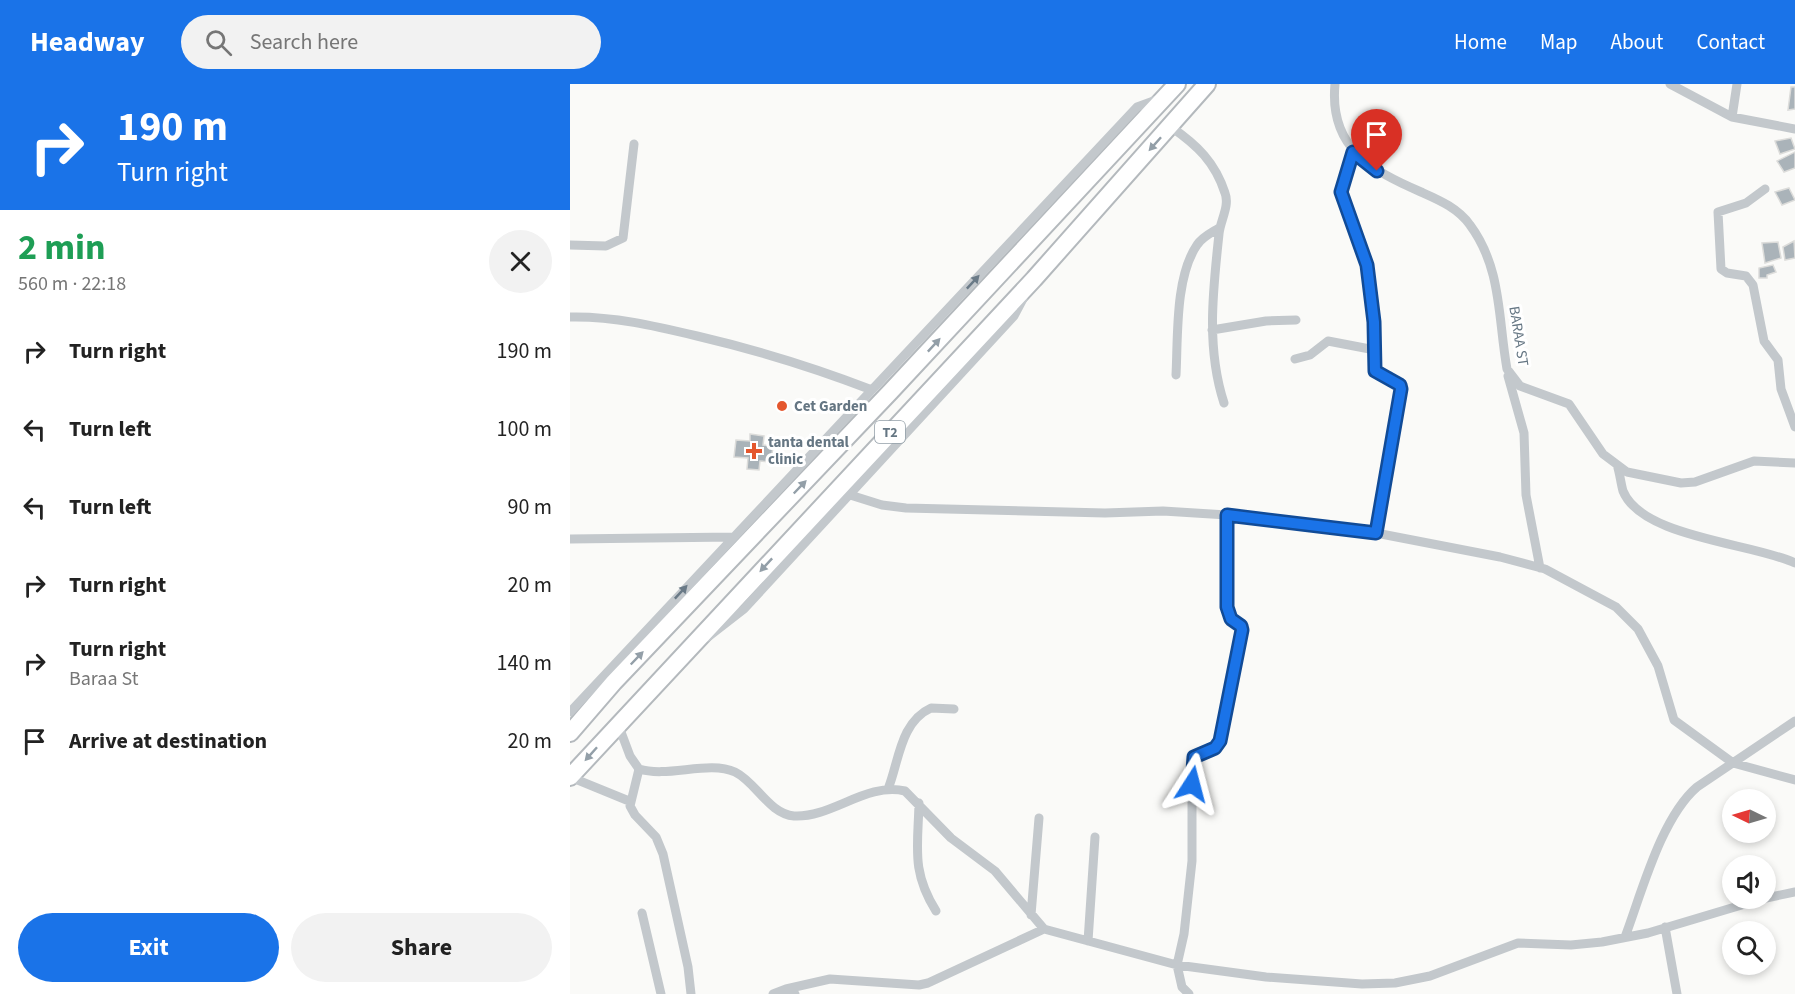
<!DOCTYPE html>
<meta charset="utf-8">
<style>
body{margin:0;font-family:"Source Sans 3",sans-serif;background:#f2f2f2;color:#222;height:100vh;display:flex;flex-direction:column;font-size:22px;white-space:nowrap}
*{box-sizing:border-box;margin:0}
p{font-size:20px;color:#767676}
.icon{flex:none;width:33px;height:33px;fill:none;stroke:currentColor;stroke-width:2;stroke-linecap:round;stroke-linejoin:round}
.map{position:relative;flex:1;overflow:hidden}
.drawer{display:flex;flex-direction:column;background:#fff;width:570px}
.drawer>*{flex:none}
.banner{background:#1a73e8;color:#fff;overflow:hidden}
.needle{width:39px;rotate:275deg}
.buttons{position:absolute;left:1152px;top:705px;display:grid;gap:12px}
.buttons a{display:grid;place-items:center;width:54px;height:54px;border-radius:50%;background:#fff;box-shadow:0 3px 9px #0003;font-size:30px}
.pin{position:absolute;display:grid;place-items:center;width:51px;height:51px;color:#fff;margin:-62px -26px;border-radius:50% 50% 50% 0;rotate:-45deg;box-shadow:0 0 6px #0007}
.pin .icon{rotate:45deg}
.me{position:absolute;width:66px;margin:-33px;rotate:9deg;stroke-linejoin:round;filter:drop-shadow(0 0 4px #0008)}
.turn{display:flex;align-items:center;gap:21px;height:126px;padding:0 18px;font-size:27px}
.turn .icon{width:78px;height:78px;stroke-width:2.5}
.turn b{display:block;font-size:42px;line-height:51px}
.round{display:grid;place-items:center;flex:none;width:63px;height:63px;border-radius:32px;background:#f2f2f2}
.overview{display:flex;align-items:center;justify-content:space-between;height:102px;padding:0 18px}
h1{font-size:36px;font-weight:700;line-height:45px;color:#1e9e55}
.action{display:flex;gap:12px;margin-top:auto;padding:12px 18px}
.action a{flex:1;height:69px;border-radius:36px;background:#1a73e8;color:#fff;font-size:24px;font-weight:700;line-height:69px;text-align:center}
.action a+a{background:#f2f2f2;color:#222}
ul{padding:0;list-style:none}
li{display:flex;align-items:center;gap:18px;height:78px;padding:0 18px}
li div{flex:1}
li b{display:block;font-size:22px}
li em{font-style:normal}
header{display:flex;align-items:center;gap:36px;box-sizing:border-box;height:84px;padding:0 30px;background:#1a73e8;color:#fff}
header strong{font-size:28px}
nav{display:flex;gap:33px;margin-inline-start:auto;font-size:21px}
.search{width:420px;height:54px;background:#f2f2f2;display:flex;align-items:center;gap:15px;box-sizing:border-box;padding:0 21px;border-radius:33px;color:#767676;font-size:22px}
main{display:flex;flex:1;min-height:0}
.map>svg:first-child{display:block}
</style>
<header>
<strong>Headway</strong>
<div class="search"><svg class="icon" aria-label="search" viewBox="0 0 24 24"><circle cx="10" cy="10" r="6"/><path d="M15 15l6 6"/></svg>Search here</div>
<nav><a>Home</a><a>Map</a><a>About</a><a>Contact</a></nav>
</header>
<main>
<section class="drawer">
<div class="banner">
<div class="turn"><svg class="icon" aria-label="right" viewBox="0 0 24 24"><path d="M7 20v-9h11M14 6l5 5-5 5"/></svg><div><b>190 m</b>Turn right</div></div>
</div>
<div class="overview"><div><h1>2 min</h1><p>560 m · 22:18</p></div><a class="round"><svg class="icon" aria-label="close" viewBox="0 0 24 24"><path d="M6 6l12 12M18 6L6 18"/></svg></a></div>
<ul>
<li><svg class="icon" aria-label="right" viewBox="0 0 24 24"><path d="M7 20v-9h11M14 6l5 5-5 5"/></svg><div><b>Turn right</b></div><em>190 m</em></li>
<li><svg class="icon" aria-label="left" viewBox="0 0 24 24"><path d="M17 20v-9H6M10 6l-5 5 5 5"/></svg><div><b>Turn left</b></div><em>100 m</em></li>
<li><svg class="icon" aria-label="left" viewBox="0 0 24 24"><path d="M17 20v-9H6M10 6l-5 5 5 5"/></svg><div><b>Turn left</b></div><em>90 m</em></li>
<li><svg class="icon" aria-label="right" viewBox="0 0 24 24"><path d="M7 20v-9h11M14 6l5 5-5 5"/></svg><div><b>Turn right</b></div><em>20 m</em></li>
<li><svg class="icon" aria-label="right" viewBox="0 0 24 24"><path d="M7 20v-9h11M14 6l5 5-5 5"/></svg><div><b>Turn right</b><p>Baraa St</p></div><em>140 m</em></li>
<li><svg class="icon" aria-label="arrive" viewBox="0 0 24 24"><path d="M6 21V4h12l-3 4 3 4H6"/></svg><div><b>Arrive at destination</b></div><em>20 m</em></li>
</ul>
<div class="action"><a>Exit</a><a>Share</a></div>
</section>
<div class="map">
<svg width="1225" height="910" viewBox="0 0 1225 910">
<rect width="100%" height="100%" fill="#fafaf8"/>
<path fill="#aab3b9" stroke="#dcdcda" stroke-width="1.5" d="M 1221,3 L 1225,3 L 1225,25 L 1218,26 Z
M 1221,54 L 1225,65 L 1210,70 L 1205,57 Z
M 1225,68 L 1225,84 L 1214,88 L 1207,77 Z
M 1219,104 L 1225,116 L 1212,121 L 1205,108 Z
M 1224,157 L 1225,174 L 1215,176 L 1213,163 Z
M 1208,158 L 1211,174 L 1195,179 L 1192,159 Z
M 1203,181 L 1206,188 L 1197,191 L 1197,194 L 1189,194 L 1189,184 Z
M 180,350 L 194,352 L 193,361 L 203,362 L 201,378 L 190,377 L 189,386 L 177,385 L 178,374 L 164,373 L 166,356 L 180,357 Z"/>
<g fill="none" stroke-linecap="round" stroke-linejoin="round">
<g stroke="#b4b9bd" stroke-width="20">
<path id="trunk" d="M 0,649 L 44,598 L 321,307 L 607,0
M 0,693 L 464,195 L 637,0"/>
</g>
<path stroke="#c3c8cc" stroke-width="9" d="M 765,0 C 759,63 800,86 851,108 C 869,116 888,124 900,141 C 932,184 928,235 937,285 L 950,302 L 999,320 L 1033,370 L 1057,388 L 1111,399 L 1125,398 L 1184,377 L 1225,379
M 1100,0 L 1162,33 L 1225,45
M 1162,33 L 1167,0
M 601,43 C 627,61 645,78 655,109 C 660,122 650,137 649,150 C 643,206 636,264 654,319
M 783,68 L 771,108 L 797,181 L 804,238 L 805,287 L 830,301 L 831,305 L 806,449
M 1195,105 L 1176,119 L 1148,128 L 1151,185 L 1157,189 L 1176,192 L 1183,201 L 1194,257 L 1208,276 L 1211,305 L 1225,343
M 0,161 L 36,162 L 53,154 L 64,60
M 0,233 C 43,232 85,242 127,252 C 187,266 245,284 302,306
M 642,246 L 696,237 L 726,236
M 725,275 L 740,271 L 758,257 L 805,266
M 606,291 C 608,253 605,193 627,161 C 632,153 641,149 649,144
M 938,292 L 954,349 L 956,411 L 970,484
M 1048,384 C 1050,391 1051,400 1053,407 C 1072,454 1183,459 1225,479
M 277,410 L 312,421 L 336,424 L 535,429 L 593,427 L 657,431 L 806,449 L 930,473 L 975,485 L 1046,523 L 1068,545 L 1088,582 L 1104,636 L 1163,679 L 1225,696
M 0,455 L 163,453
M 138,553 L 174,525 L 444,232 L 453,215
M 0,628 L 567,23 L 589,15
M 48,640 L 60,672 L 69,685 C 98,694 139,676 165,688 C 186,698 199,730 224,732 C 262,734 296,698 335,707 L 381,754 L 425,787 L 474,845 L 607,881 L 696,893 L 792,900 L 825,899 L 860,892 L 948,859 L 1001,861 L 1032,858 L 1078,849 L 1195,814
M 69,685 L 60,722 L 65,731 L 86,753 L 93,770 L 118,883 L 121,910
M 0,693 L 59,717
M 318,705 C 329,678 330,638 361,624 L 384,625
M 349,719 C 348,763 341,787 366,827
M 1196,814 L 1225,808
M 72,829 L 91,910
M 461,831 L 469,734
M 1095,843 L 1107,910
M 1055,853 C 1072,808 1091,734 1127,703 L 1225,637
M 518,857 L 525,753
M 216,905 L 260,895 L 349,901 L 358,899 L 474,845
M 203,910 L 216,905 L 225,910
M 619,910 L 612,903 L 607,881 L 614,850 L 622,777 L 622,677 C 628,667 643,667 650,657 L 672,546 L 671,542 L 661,535 L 657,523 L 657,431"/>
<use href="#trunk" stroke="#fff" stroke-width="16"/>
</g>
<defs><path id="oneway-solid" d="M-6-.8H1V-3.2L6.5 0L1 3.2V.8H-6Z" transform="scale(1.5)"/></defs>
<g fill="#939fa8">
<use href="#oneway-solid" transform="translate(585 60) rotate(132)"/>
<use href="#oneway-solid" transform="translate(364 261) rotate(-47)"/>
<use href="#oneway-solid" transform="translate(230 403) rotate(-46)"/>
<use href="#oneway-solid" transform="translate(196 481) rotate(133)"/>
<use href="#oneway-solid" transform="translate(67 574) rotate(-46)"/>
<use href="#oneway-solid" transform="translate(21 670) rotate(132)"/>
</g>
<g fill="#6a7a87">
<use href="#oneway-solid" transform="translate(403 198) rotate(-47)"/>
<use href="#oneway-solid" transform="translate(111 508) rotate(-47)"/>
</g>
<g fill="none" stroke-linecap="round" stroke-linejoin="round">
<g stroke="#114b97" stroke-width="15">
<path id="route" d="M 622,700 L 624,673 L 645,664 L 650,657 L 672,546 L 671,542 L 661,535 L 657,523 L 657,431 L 806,449 L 831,305 L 830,301 L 805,287 L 804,238 L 797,181 L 771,108 L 783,68 L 807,87"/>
</g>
<use href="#route" stroke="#1a73e8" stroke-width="10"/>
</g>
<g fill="#e4572e" stroke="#fff" stroke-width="2">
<circle cx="212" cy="322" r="6"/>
<path d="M181 358h6v6h6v6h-6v6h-6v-6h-6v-6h6z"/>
</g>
<g text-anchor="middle" stroke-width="6" stroke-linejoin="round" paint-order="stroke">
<rect fill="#fff" stroke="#939fa8" stroke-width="1.5" x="305" y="337" width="30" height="22" rx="4.5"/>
<g font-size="14" font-weight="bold" fill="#657683">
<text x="320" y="353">T2</text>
</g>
<g font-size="15" fill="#657683" stroke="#fff">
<text transform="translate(949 252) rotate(81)" y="5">BARAA ST</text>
</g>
<g font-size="15" font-weight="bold" fill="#657683" stroke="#fff" text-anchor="start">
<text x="224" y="327">Cet Garden</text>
<text x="198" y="363">tanta dental<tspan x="198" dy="17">clinic</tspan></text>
</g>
</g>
</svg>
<div class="buttons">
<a><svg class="needle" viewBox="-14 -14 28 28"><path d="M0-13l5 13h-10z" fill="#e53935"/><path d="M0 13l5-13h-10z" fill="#767676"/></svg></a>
<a><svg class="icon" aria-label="sound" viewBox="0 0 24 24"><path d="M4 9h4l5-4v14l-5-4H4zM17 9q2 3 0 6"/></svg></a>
<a><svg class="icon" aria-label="search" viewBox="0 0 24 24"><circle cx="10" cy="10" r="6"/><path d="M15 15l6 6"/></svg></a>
</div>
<div class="pin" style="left:807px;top:87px;background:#d93025"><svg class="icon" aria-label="arrive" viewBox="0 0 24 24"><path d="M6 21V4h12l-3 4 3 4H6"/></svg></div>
<svg class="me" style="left:622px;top:700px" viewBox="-20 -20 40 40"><path d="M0-17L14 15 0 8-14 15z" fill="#1a73e8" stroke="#fff" stroke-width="4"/></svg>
</div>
</main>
